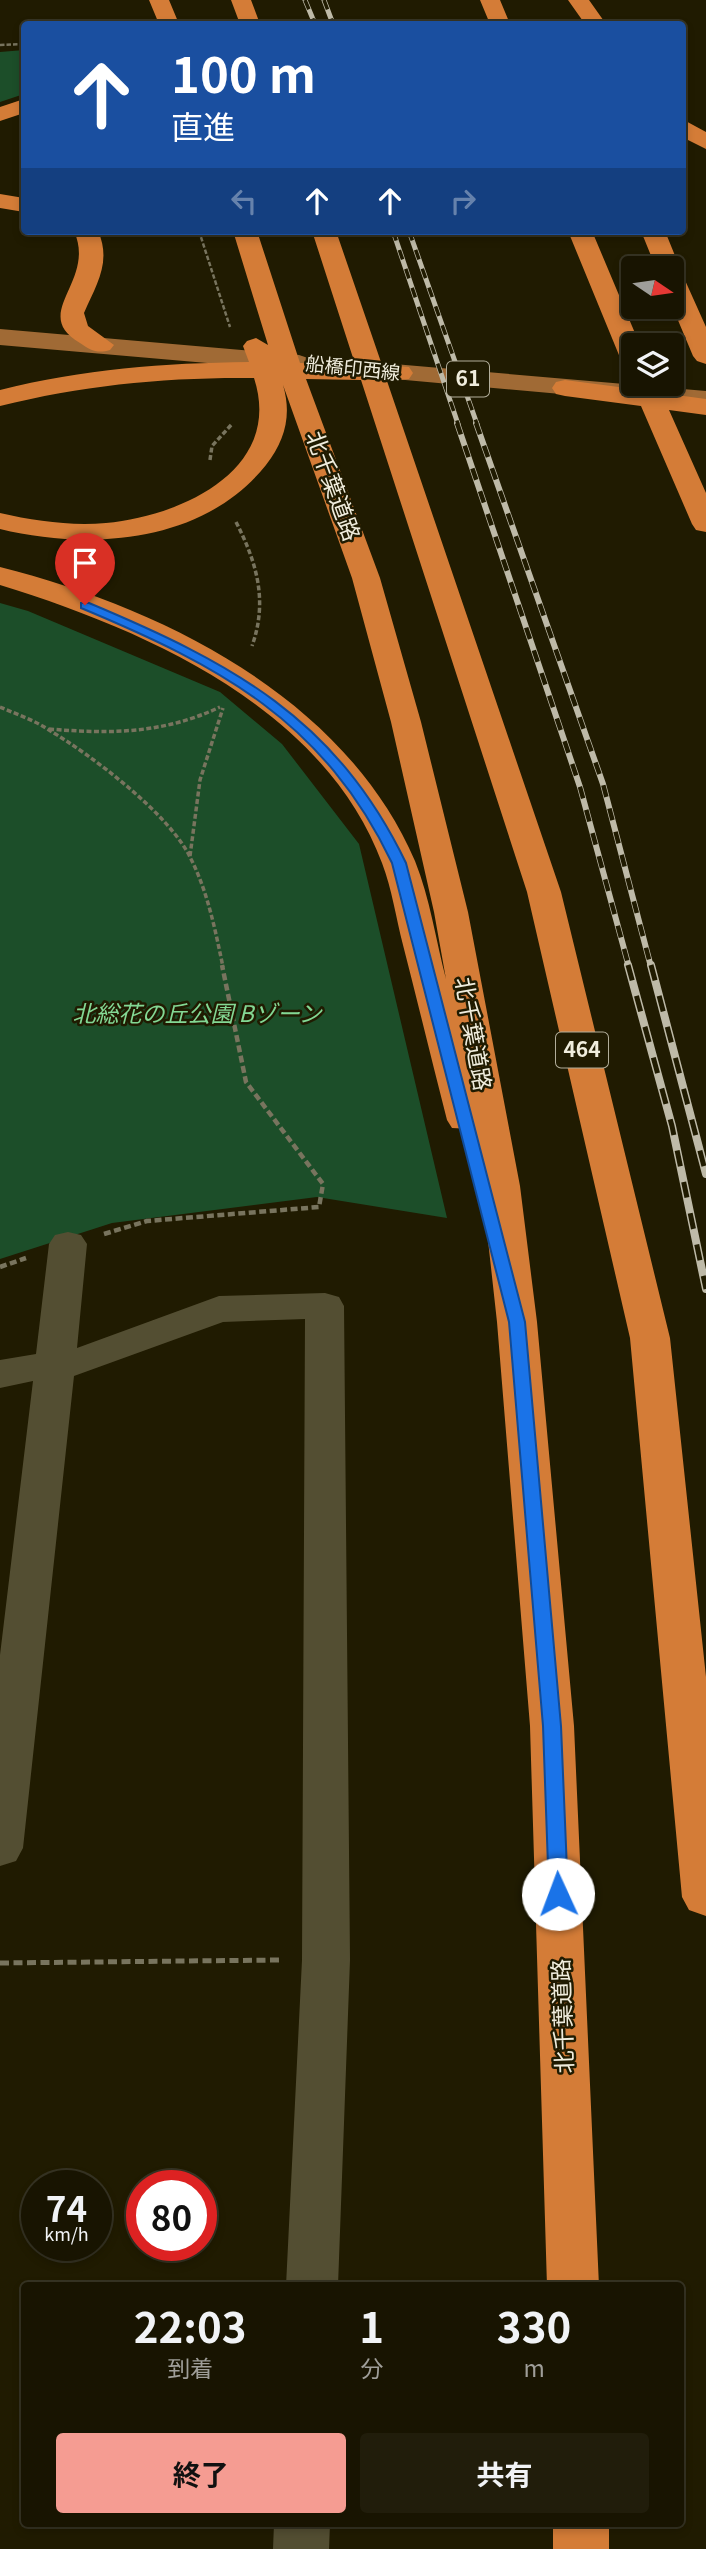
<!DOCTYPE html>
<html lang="ja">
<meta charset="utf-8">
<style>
body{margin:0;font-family:Georgia,"Noto Sans JP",serif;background:#211d0b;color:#f1f3f6;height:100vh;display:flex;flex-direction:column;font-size:26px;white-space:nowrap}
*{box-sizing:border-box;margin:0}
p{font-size:23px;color:#9f9e99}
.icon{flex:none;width:38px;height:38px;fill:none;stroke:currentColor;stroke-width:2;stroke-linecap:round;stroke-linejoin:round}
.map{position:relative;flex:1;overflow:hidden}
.sheet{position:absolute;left:21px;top:2282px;width:663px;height:245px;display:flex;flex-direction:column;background:#181401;border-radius:7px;box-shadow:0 4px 10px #0003,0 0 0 2px #363323}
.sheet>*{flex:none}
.top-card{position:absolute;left:21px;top:21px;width:665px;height:214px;border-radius:7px;box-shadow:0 4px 10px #0003,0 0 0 2px #363323;background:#1a4fa0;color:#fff;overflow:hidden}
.needle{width:46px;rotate:103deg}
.tools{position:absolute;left:621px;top:256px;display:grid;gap:14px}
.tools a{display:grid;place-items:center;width:63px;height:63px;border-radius:7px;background:#181401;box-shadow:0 4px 10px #0003,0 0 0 2px #363323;font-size:35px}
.speed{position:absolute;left:21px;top:2170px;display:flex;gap:14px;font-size:35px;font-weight:700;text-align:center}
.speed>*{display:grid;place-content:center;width:91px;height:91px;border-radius:50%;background:#181401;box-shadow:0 4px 10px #0003,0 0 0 2px #363323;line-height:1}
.speed small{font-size:18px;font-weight:400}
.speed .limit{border:10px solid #d22;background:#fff;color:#111}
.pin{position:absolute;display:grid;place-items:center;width:60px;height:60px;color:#fff;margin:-72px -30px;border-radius:50% 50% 50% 0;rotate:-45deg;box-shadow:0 0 7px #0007}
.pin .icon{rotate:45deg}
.me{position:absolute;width:77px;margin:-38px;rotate:358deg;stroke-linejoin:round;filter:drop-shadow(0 0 5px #0008)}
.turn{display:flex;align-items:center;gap:24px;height:147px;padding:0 35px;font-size:32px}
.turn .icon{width:91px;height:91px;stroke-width:2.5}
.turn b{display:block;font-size:49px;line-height:60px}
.lanes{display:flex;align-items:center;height:66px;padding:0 35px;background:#0003;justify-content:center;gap:35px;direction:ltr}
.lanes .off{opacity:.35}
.eta{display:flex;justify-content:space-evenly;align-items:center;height:119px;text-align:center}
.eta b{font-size:42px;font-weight:700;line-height:49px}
.action{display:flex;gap:14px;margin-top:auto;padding:14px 35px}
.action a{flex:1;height:80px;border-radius:7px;background:#f59c92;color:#111;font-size:28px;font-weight:700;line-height:80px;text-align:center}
.action a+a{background:#211d0b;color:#f1f3f6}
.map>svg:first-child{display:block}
</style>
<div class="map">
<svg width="706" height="2549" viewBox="0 0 706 2549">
<rect width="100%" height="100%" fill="#201b01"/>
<path fill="#1c4e29" d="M 24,50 L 24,94 L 0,102 L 0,52 Z
M 0,603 L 28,611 L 220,692 L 282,744 L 359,844 L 447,1218 L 317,1197 L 112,1223 L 0,1259 Z"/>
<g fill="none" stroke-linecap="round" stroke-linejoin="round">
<path stroke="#78745e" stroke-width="2.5" stroke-dasharray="4.5 2" stroke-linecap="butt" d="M 0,45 L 24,44
M 199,231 L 230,327"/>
<path stroke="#78745e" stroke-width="3.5" stroke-dasharray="5 2.5" stroke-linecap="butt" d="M 210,460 L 212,446 L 232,424
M 236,522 C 257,563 268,601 252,646
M 0,707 C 16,714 34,720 49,730 C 91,755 170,814 191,859 C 208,893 215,929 223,967
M 49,729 C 110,734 163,734 220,707
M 190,856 L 200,780 L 223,708"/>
<path stroke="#78745e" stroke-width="4.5" stroke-dasharray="7 3.5" stroke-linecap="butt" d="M 104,1234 L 147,1221 L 319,1207 L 323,1184 L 246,1082 L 222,965
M 0,1267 L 26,1258"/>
<path stroke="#78745e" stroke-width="5" stroke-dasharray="9 4.5" stroke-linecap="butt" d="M 0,1963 L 279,1960"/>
<path fill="#534e32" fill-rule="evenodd" d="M 68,1232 L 81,1235 L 87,1244 L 77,1348 L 219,1296 L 325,1293 L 339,1297 L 344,1306 L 350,1960 L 338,2286 L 286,2286 L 302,1960 L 305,1319 L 223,1322 L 74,1376 L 23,1848 L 16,1861 L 0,1866 L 0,1655 L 33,1381 L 0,1388 L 0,1360 L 36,1354 L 49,1244 L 55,1235 Z
M 274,2524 L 330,2524 L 329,2549 L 273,2549 Z"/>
<path fill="#a06a35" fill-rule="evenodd" d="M 0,329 L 299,355 L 308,358 L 312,363 L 308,368 L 299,371 L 0,345 Z
M 359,361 L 706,391 L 706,407 L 350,375 L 346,369 L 350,363 Z"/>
<path fill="#d47c37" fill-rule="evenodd" d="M 149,0 L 169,0 L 179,24 L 159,24 Z
M 231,0 L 251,0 L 260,24 L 240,24 Z
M 480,0 L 500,0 L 510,24 L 490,24 Z
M 568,0 L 589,0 L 606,24 L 585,24 Z
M 24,99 L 24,113 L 0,121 L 0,107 Z
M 682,119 L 706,132 L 706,149 L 682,137 Z
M 0,194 L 24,198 L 24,212 L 0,208 Z
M 74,231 L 98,231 C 112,262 96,285 84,313 L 88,326 L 114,345 L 110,350 C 97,354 90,350 80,343 C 29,313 97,282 74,231 Z
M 233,231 L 257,231 L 300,363 L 355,364 L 312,231 L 336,231 L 382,365 L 409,367 L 413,373 L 409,379 L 387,381 L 561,892 L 670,1338 L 706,1677 L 706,1916 L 689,1910 L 682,1897 L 630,1338 L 527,892 L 361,380 L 306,379 L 380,578 L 421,722 L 468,912 L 520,1186 L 537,1322 L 574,1726 L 599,2286 L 547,2286 L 530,1726 L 497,1322 L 482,1186 L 472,1129 L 452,1128 L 447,1120 C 432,1062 418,1003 403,945 C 396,918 392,889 382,863 C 324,708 146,630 0,585 L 0,567 C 163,608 345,698 415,861 C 430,898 436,941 446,979 L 434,912 L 391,722 L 352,578 L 283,385 C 292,415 285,441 266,465 C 204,543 91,551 0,529 L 0,513 C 35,521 70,526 106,523 C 181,516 284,470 254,378 C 167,377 84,385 0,406 L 0,390 C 83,369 164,363 249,362 L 243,346 L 247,341 L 256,338 L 268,345 Z
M 568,231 L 592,231 L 640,345 L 634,345 L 634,368 L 625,365 L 621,360 Z
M 641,231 L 665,231 L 680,268 L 678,272 L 684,278 L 706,327 L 706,364 L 697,361 L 693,356 L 672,306 L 672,268 L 656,268 Z
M 634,379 L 634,383 L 657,383 L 662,393 L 706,399 L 706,415 L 669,410 L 706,493 L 706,532 L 696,530 L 692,524 L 641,406 L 565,396 L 556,394 L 552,388 L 556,382 L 565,380 L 634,389 L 631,383 Z
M 553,2524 L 609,2524 L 609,2549 L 553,2549 Z"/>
<g stroke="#bebaa8" stroke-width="5">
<path id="rail-far2" d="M 305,0 L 315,24
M 324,0 L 333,24
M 393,231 L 458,424
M 409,231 L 477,424"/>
</g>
<g stroke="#bebaa8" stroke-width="6">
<path id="rail-far1" d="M 457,423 L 580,787 L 629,967
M 476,423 L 603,784 L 651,967"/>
</g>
<g stroke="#bebaa8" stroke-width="8">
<path id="rail" d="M 628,965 L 672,1126 L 706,1289
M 651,965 L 706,1174"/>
</g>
<use href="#rail-far2" stroke="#201b01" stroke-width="3.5" stroke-dasharray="10" stroke-linecap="butt"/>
<use href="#rail-far1" stroke="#201b01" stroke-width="4.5" stroke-dasharray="12" stroke-linecap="butt"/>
<use href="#rail" stroke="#201b01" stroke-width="5" stroke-dasharray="16" stroke-linecap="butt"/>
</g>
<path fill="#1a73e8" stroke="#114b97" stroke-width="2" d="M 81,603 L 89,603 C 232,663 336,718 406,863 L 525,1322 L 561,1726 L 568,1894 L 565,1900 L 551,1900 L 549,1894 L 543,1726 L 509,1322 L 392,863 C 324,721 220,666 81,608 Z"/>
<g text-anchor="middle" stroke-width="5" stroke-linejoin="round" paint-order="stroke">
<g font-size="19" fill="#f0eddd" stroke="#201b01">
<text transform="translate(353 368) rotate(6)" y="7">船橋印西線</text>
</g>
<g fill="#201b01" stroke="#b2ae9b" stroke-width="2">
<rect x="447" y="361.5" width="42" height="35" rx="5"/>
<rect x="556" y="1032.5" width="52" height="35" rx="5"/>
</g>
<g font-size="21" font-weight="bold" fill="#f0eddd">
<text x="468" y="386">61</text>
<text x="582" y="1057">464</text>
</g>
<g font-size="23" fill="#f0eddd" stroke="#201b01">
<text transform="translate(333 486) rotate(70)" y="8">北千葉道路</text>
<text transform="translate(473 1034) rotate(80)" y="8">北千葉道路</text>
<text transform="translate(563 2016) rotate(-92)" y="8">北千葉道路</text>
</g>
<g font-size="23" font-style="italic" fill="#83d894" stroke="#201b01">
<text x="197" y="1022">北総花の丘公園 Bゾーン</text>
</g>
</g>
</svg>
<div class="tools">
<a><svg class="needle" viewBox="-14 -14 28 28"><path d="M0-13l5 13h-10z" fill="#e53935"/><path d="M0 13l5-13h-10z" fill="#9f9e99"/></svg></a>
<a><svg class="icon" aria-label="layers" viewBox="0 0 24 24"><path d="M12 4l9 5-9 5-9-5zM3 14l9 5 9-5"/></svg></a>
</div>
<div class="speed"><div>74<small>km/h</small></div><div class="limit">80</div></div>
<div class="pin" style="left:85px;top:605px;background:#d93025"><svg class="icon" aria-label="arrive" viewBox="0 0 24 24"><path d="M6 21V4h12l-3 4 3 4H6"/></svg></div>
<svg class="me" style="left:558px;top:1894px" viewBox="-20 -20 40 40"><circle r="19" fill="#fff"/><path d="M0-13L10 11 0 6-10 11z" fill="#1a73e8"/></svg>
<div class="top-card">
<div class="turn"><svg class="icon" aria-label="ahead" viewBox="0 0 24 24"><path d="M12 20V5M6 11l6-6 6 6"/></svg><div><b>100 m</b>直進</div></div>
<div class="lanes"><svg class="icon off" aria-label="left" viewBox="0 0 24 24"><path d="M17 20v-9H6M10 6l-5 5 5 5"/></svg><svg class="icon" aria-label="ahead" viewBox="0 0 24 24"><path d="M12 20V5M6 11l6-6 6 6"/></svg><svg class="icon" aria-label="ahead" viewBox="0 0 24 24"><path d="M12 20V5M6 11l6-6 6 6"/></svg><svg class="icon off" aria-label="right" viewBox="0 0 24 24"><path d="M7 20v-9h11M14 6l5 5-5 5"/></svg></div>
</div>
<section class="sheet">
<div class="eta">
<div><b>22:03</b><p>到着</p></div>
<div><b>1</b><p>分</p></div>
<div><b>330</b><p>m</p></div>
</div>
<div class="action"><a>終了</a><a>共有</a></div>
</section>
</div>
